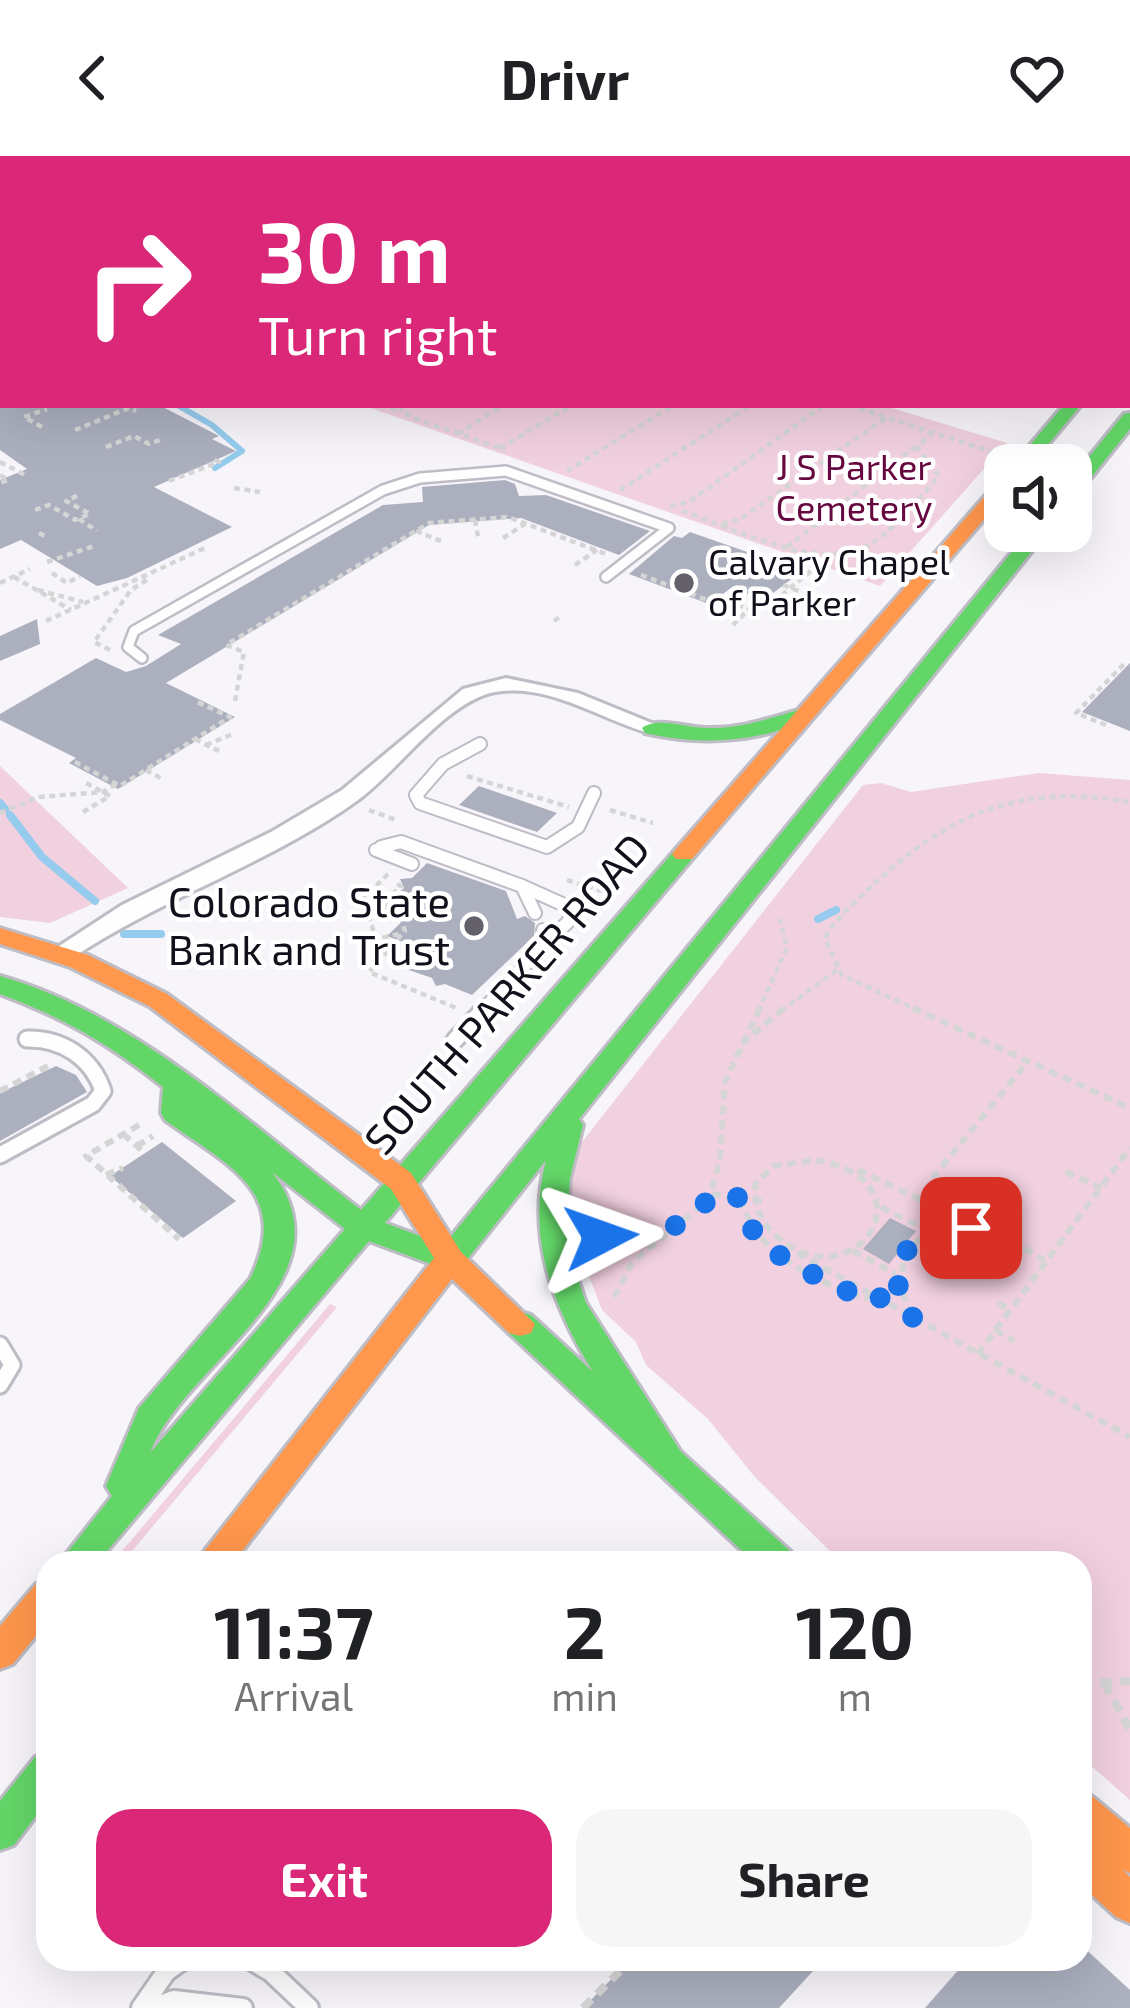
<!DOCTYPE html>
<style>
body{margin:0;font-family:"Exo 2",sans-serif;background:#f6f6f6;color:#202124;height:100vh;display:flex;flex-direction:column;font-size:45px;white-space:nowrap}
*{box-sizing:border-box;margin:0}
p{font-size:39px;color:#757577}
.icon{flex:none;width:66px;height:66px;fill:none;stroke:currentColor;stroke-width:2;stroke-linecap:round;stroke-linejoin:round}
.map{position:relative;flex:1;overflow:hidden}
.drawer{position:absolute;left:36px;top:1395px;width:1056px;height:420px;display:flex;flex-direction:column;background:#fff;border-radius:36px;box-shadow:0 12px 48px #0002}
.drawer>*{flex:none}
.hud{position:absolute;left:0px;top:0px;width:1131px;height:252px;box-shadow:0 12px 48px #0002;background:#db2777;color:#fff;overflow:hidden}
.fabs{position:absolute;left:984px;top:288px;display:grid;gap:24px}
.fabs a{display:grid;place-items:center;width:108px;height:108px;border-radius:24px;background:#fff;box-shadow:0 12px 48px #0002;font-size:60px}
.pin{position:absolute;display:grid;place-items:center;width:102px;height:102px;color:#fff;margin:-51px;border-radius:24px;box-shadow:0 6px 18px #0006}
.me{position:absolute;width:132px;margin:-66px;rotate:86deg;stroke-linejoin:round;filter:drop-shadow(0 0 9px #0008)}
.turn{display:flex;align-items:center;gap:42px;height:252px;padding:0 60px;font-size:54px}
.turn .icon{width:156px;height:156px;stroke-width:2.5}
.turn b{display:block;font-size:84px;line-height:102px}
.eta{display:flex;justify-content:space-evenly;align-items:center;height:204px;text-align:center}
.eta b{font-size:72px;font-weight:700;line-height:84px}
.primary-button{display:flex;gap:24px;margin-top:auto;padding:24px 60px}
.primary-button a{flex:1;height:138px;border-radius:36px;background:#db2777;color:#fff;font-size:48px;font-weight:700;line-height:138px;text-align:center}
.primary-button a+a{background:#f6f6f6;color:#202124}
header{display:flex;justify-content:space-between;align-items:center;height:156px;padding:0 60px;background:#fff;font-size:54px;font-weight:700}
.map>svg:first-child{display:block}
</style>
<header><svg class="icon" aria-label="back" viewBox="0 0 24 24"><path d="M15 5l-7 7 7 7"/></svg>Drivr<svg class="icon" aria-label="heart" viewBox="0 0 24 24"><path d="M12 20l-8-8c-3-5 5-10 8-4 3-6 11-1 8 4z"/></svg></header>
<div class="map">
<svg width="1130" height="1852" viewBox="0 0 1130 1852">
<rect width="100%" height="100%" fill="#f7f5fa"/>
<path fill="#f1d0df" d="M 362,249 L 882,249 L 1007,287 L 880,430 Z
M 0,610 L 128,732 L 50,767 L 0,761 Z
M 1039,617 L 1130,624 L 1130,1644 L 1080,1600 L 1080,1407 L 842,1407 L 754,1320 L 708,1263 L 646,1209 L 636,1186 L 602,1154 L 562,1049 L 578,991 L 863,629 L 881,627 L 911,636 Z
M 330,1148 L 337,1151 L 122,1407 L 112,1407 Z"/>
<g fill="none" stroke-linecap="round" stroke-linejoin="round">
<path stroke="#95ccee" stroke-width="4.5" d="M 880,0 L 885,3"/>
<path stroke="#95ccee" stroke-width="6" d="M 179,250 L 212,269 L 242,295 L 215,312"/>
<path stroke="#95ccee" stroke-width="8" d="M 0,647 L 5,653
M 10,659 L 42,701 L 95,745
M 818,763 L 836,754
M 124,778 L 161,778"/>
</g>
<path fill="#abafbe" d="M 0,249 L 159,249 L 219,280 L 212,283 L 236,295 L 154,331 L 232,371 L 127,422 L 97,430 L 21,384 L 0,393 L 0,324 L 27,313 L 0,294 Z
M 505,324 L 515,328 L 519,340 L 546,339 L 650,375 L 619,399 L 521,362 L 429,369 L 166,527 L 235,561 L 118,633 L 69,607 L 76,602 L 0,564 L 0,558 L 96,502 L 126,516 L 146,510 L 181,488 L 158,479 L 383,349 L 423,346 L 422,331 Z
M 690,376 L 727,389 L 802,415 L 764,444 L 731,432 L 709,448 L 629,418 L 674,380 L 682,382 Z
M 37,463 L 40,488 L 0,505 L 0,480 Z
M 1130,507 L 1130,575 L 1082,556 Z
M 479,630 L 514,642 L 557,657 L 537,676 L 459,649 Z
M 427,707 L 506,735 L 517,763 L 525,760 L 535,767 L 534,780 L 472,839 L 445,828 L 436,830 L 432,822 L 406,813 L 424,794 L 387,780 L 411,757 L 386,748 L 404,732 L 400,723 L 412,722 Z
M 56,910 L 76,919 L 87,936 L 0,985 L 0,937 Z
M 162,986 L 236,1045 L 183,1082 L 110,1020 Z
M 890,1062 L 916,1075 L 889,1108 L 863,1093 Z
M 1080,1788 L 1130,1834 L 1130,1852 L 925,1852 L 968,1803 L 1080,1803 Z
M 631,1803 L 824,1803 L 779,1852 L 583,1852 Z"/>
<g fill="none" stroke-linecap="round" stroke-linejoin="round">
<g stroke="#bebcc4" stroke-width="10">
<path id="lane-far4" d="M 578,0 L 586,3
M 642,0 L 673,3"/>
</g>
<g stroke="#bebcc4" stroke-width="14">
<path id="lane-far3" d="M 142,502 L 128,491 L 134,475 L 383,334 L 420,322 L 506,315 L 669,372 L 606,421"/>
</g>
<g stroke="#bebcc4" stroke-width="16">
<path id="lane-far2" d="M 480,588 L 443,608 L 416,639 L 420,647 L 547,691 L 578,671 L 594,637
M 381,691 L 401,686 L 522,730 L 535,757
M 376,694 L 412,708
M 522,730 L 571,752 L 569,765 L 548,785
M 482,855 L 548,785 L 543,774"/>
</g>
<g stroke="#bebcc4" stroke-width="21">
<path id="lane-far1" d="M 455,884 L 485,852
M 0,999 L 93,948 L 103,935 C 92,902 62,882 27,883
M 0,1189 L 12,1209 L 0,1229"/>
</g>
<g stroke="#bebcc4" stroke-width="24">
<path id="lane" d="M 249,1803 L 271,1816 L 309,1852
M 337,1803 L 373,1803
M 141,1852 L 166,1816 L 184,1803
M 153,1852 L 174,1844 L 243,1852"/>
</g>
<g stroke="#bebcc4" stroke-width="6">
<path id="street" d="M 485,0 L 503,0 L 506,3 L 488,3 Z
M 506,522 L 578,537 L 664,572 L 653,578 C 603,565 549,526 495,536 C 445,546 399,614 358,644 C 269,708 161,742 69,804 L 60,806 L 47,798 L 122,749 L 271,676 L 342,634 L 463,533 Z"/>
</g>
<g stroke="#bebcc4" stroke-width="6">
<path id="fast" d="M 1130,213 L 1130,225 L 1128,226 L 1128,214 Z
M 1064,249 L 1081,249 L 1031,309 L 1013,309 Z
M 1130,257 L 1130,273 L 1077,339 L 1071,340 L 1071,323 L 1124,258 Z
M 1029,375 L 1048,375 L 579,963 L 583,969 L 570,1022 L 567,1068 L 573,1109 L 586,1147 L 681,1296 L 791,1396 L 796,1407 L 755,1407 L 509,1177 L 505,1168 L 509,1159 L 520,1156 L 531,1159 L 593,1216 C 553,1150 526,1082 546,1004 L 455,1119 L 444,1123 L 433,1119 L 431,1108 L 369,1085 L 97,1407 L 59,1407 L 112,1340 L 106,1330 L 139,1252 L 250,1123 C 293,1035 227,1009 165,964 L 161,957 L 163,931 C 109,888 65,862 0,838 L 0,820 C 137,859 250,969 361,1054 L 676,693 L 692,693 L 696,698 L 692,703 L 385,1067 L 444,1089 ZM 272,1016 L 345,1073 L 150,1297 C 182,1208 356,1125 272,1016 Z
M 802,553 L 810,554 L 810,564 C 755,586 703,590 645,577 L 642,572 C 657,560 687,572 707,572 C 742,573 769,562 802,553 Z
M 48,1596 L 48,1644 L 14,1689 L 0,1694 L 0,1645 L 35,1601 Z"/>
</g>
<g stroke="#bebcc4" stroke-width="6">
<path id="slow" d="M 124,0 L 143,0 L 121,3 Z
M 1128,39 L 1130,39 L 1130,48 L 1128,48 Z
M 1005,323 L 1005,339 L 692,703 L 676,703 L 672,698 L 676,693 L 999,324 Z
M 0,772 L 88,799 L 167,838 L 411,1017 L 461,1096 L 535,1168 L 531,1177 L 520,1180 L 509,1177 L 452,1123 L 233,1407 L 195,1407 L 434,1102 L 391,1033 L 149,850 L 70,811 L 0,788 Z
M 48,1423 L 48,1465 L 13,1508 L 0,1513 L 0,1470 L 36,1428 Z
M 1080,1635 L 1093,1641 L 1130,1672 L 1130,1717 L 1123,1714 L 1130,1721 L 1130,1767 L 1116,1761 L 1080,1728 L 1080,1683 L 1087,1686 L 1080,1679 Z"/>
</g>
<g stroke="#bebcc4" stroke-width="6">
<path id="jam" d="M 989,0 L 1009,0 L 1012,3 L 992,3 Z
M 3,49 L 3,58 L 0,59 L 0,50 Z"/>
</g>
<path stroke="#d5d5d6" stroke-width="3" stroke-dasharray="4.5 3" stroke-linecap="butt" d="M 760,0 L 775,3
M 396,3 L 403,0"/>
<path stroke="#d5d5d6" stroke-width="4.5" stroke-dasharray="6 4.5" stroke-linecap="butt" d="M 380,249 L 400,255
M 400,249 L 401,255 L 414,262 L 505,294
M 849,249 L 998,298
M 42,271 L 24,261 L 47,253
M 75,274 L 129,252 L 136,255
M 458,278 L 503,249
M 106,291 L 134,280 L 149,288 L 160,284
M 500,292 L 572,249
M 0,306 L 27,320
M 567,315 L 674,249
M 0,319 L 8,324 L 0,327
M 169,325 L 219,306 L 211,302
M 234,332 L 260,336
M 620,334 L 751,249
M 670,350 L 689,346 L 824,249
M 35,354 L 49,349 L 75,364 L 90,358 L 66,345 L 79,339
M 682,355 C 734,372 822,419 872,387 C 898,370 918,343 939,320 L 917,292 L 931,277
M 79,363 L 97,375
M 475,364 L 478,381
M 722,368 L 740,363 L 886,262
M 416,375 L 443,386
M 39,377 L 45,380
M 503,382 L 525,368
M 787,391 L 916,290
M 47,406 L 94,390
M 575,409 L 597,394
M 52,417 L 67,427 L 80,420
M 641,419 L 715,447 L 720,442 L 749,453
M 14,421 L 71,454
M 0,427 L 30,413
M 783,429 L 804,437
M 38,434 L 83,446
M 46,465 L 205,392
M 554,465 L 560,461
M 733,469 L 758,444 L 771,448 L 812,414
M 110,494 L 94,486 L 131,434 L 148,423 L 142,420
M 235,545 L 244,496 L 226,489 L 429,367 L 508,361 L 606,398
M 1106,569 L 1076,557 L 1126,506
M 195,583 L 223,597
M 206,589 L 235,577
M 75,606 L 120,630 L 230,561 L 195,545
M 146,614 L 164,624
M 467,620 L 569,651
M 369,654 L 396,664
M 610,654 L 653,667
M 83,656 L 110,640 L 86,627
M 0,657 L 38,641 L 103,636 L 116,628
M 388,718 L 363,743 L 376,783 L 403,777
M 567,724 L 605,736
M 397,728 L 401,730 L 382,748 L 400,760 L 405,775 L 369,816 L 459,853
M 758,855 L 787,792 L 780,763
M 781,855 L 837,814
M 919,855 L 842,819 L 825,782 C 837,760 857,744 875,727 C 954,654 1023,628 1130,646"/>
<path stroke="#d5d5d6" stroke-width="6" stroke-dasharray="9 6" stroke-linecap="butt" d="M 913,852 L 1130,952
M 742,888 L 784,852
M 0,935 L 50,909
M 139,969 L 86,1000 L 179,1083
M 123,978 L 145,997
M 137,990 L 153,980
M 816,1004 C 936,1026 855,1144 781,1084 C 761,1069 755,1052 755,1028 L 774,1010 Z
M 858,1014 L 981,1072
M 1066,1016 L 1101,1032
M 106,1019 L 123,1012
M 712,1038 L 741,1042 C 754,1097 816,1126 866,1142 L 871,1137
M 923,1043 L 940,1023 L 934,1020 L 1028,905
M 753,1044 L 768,1046
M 881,1051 L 930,1076
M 597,1081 L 661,1077
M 853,1095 L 896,1118
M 797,1097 L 1130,1281
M 614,1141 L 632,1107 L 709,1043 L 720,1004 L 725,926 L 760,852
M 998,1147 L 1010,1154
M 912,1159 C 881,1100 924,1058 986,1074 C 1007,1080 1027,1094 1046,1105
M 995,1174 L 1014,1185
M 978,1198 L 1130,992"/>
<path stroke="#d5d5d6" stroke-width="8" stroke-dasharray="12 8" stroke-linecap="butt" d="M 434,1407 L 439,1401
M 1104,1527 L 1130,1573
M 1080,1528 L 1130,1525
M 583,1852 L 632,1803"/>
<use href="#lane-far4" stroke="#fefefe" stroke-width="8"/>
<use href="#lane-far3" stroke="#fefefe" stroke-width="9"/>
<use href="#lane-far2" stroke="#fefefe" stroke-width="12"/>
<use href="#lane-far1" stroke="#fefefe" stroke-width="15"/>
<use href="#lane" stroke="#fefefe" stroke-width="18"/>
<use href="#street" fill="#fefefe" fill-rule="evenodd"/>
<use href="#fast" fill="#63d668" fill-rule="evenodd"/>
<use href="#slow" fill="#ff974d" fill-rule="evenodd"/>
<use href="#jam" fill="#b3261e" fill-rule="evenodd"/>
</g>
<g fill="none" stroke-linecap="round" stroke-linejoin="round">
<path stroke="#1a73e8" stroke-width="21" stroke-dasharray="0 37.8" d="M 601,1081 C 644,1078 687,1079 712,1037 L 741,1042 C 746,1096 812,1116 853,1138 L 866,1142 L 872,1137 L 914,1162 C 873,1105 913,1074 971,1072"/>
</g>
<g fill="#636069" stroke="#fff" stroke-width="4.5">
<circle cx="684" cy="427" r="12"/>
<circle cx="474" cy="770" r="12"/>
</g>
<g text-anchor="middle" stroke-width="9" stroke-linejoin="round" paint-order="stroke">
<g font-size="36" fill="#66083f" stroke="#fff">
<text x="854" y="324">J S Parker<tspan x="854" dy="41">Cemetery</tspan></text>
</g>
<g font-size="36" fill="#13101b" stroke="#fff" text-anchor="start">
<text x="708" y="419">Calvary Chapel<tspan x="708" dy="41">of Parker</tspan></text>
</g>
<g font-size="42" fill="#13101b" stroke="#fff" text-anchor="end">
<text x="450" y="761">Colorado State<tspan x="450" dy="48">Bank and Trust</tspan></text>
</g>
<g font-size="42" fill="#13101b" stroke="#fff">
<text transform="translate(507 838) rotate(-49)" y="15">SOUTH PARKER ROAD</text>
</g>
</g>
</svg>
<div class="fabs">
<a><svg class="icon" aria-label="sound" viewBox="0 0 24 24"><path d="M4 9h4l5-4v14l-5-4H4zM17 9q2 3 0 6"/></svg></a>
</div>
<div class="pin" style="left:971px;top:1072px;background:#d93025"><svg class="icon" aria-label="arrive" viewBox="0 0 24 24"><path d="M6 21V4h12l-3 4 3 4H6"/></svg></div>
<svg class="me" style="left:601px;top:1081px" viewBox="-20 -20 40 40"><path d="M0-17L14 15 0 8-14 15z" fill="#1a73e8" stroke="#fff" stroke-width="4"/></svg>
<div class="hud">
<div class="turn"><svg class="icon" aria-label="right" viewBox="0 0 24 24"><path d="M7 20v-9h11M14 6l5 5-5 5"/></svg><div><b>30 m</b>Turn right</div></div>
</div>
<section class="drawer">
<div class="eta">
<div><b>11:37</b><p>Arrival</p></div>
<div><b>2</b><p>min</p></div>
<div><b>120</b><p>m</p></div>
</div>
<div class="primary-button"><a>Exit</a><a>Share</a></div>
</section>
</div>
